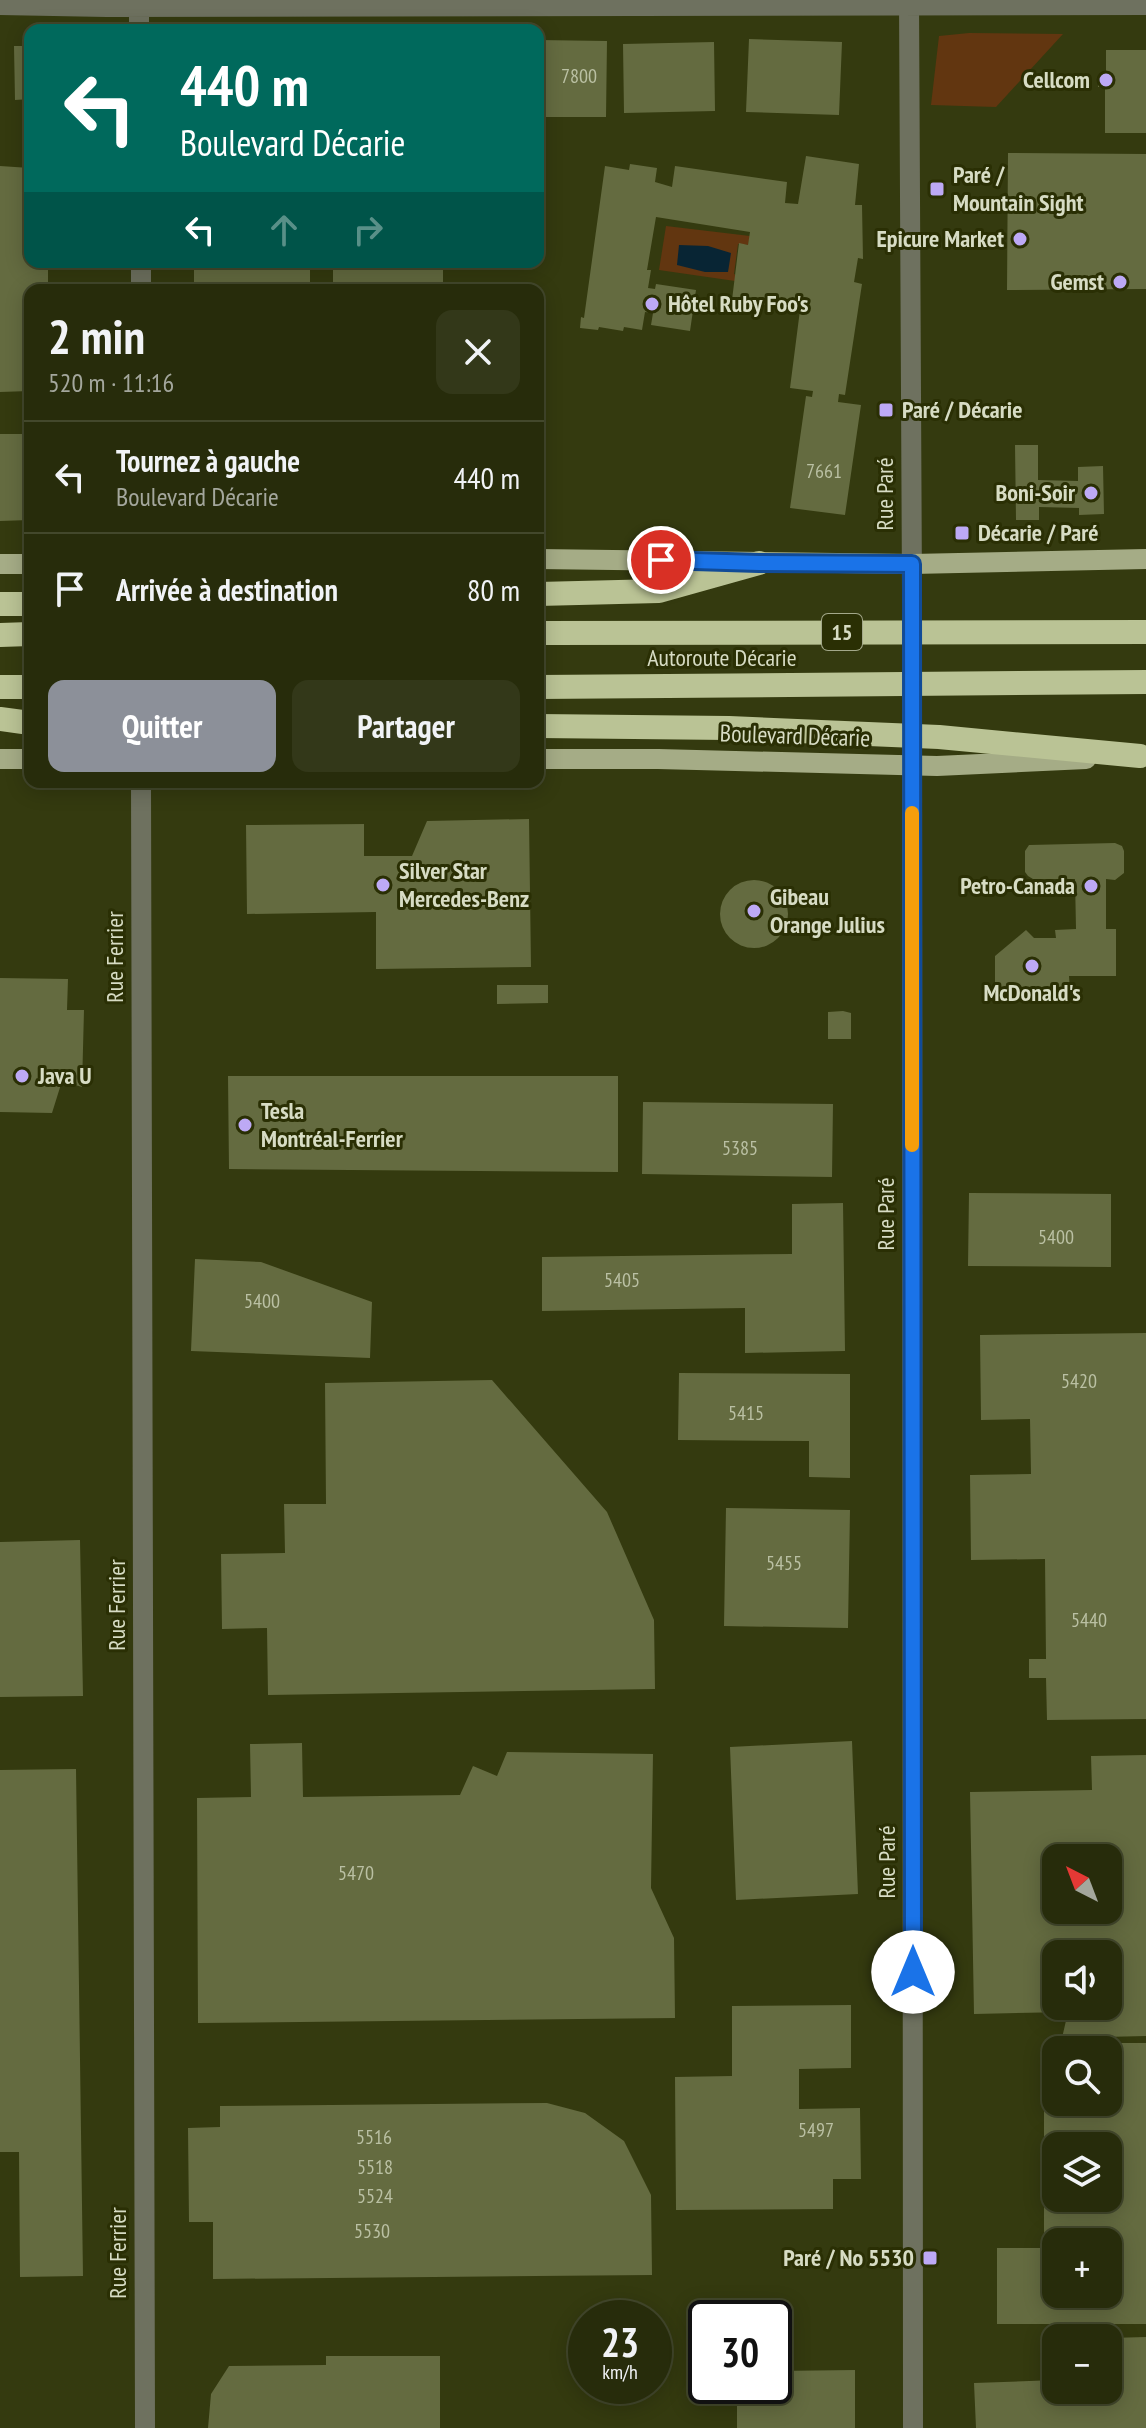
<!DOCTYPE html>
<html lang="fr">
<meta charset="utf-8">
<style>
body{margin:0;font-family:"PT Sans Narrow",sans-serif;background:#333819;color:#f1f3f6;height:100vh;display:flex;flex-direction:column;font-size:30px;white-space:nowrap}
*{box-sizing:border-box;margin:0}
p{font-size:26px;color:#a4a79d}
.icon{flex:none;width:44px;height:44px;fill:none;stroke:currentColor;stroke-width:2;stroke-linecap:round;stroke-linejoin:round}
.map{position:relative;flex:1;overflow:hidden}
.details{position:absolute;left:24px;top:284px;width:520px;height:504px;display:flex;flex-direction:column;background:#272c0b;border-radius:16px;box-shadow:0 4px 20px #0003,0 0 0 2px #43482c}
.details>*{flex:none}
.guide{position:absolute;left:24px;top:24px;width:520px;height:244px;border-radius:16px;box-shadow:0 4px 20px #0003,0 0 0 2px #43482c;background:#00695c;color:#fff;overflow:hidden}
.needle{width:52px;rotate:318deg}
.controls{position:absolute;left:1042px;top:1844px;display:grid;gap:16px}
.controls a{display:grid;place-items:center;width:80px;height:80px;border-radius:16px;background:#272c0b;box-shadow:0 4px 20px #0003,0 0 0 2px #43482c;font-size:40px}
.speed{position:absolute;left:568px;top:2300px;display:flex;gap:16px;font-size:40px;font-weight:700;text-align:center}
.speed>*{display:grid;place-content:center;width:104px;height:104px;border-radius:50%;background:#272c0b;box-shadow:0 4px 20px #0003,0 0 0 2px #43482c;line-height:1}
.speed small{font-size:20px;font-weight:400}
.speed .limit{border:4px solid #111;border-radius:12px;background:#fff;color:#111}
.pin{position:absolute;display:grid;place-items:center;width:68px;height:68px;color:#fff;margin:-34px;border:4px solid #fff;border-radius:50%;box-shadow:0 2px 8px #0007}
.me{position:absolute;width:88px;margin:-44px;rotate:0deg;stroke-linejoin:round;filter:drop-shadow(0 0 6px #0008)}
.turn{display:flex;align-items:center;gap:28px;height:168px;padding:0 24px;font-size:36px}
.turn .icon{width:104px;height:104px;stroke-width:2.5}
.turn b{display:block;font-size:56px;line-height:68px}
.lanes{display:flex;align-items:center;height:76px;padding:0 24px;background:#0003;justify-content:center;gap:40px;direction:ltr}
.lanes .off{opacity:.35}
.round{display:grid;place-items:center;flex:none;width:84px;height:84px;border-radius:16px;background:#333819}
.summary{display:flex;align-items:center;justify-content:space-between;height:136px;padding:0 24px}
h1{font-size:48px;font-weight:800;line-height:60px}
.action{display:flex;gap:16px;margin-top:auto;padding:16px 24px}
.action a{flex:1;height:92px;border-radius:16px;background:#8c9099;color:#fff;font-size:32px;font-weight:800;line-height:92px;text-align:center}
.action a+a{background:#333819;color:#f1f3f6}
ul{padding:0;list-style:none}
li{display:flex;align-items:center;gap:24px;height:112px;padding:0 24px;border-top:2px solid #43482c}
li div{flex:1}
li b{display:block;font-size:30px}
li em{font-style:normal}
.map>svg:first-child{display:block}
</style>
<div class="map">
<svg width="1146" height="2428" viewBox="0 0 1146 2428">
<rect width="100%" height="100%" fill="#343a0f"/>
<path fill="#623610" d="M 969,33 L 1063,34 L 996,107 L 931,105 L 939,36 Z
M 666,226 L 750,236 L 748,245 L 738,244 L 734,274 L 736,275 L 735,281 L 659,270 Z"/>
<path fill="#082534" d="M 679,245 L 708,246 L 731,253 L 728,272 L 705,272 L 677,265 Z"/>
<path fill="#646b40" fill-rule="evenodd" d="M 749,39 L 842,42 L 839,115 L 746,112 Z
M 538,40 L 607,41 L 606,117 L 538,117 Z
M 714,42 L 715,111 L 624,113 L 623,44 Z
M 14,46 L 30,46 L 30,99 L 15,100 Z
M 1106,50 L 1146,50 L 1146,133 L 1105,133 L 1105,87 L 1098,87 L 1098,75 L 1106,75 Z
M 1008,153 L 1146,154 L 1146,289 L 1007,290 Z
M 806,156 L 859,164 L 855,205 L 862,205 L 863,259 L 858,258 L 854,282 L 862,284 L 845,395 L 839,394 L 838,402 L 861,405 L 845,515 L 790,508 L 806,396 L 812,397 L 813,391 L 790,388 L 800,310 L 732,300 L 739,243 L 748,245 L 750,232 L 656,217 L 647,270 L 651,270 L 648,288 L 655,289 L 656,284 L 696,290 L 690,331 L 651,325 L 653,313 L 645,312 L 642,330 L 624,327 L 623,331 L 599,327 L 598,330 L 580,328 L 581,317 L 584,318 L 605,166 L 629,170 L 630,164 L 657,168 L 655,182 L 672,187 L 675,166 L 787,182 L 785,203 L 798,204 Z
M 0,166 L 30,168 L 30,262 L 48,262 L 48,290 L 30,290 L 30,391 L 0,392 Z
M 194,262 L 310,262 L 310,290 L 194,290 Z
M 333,262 L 443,262 L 443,290 L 333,290 Z
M 0,434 L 30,434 L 30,520 L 0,521 Z
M 1015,445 L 1038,445 L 1038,480 L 1078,481 L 1078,467 L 1103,466 L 1104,514 L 1079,515 L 1079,508 L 1039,507 L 1039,520 L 1016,520 Z
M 529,819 L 531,967 L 376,969 L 376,912 L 247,914 L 246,825 L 364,824 L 364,856 L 412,856 L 427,821 Z
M 1115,843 L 1122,846 L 1124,851 L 1124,873 L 1115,880 L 1106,879 L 1106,929 L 1116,929 L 1116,976 L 1069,976 L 1070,991 L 1057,992 L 1057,989 L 995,992 L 995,956 L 1026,930 L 1034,938 L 1056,938 L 1055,930 L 1076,929 L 1075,879 L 1033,879 L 1028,876 L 1025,872 L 1025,851 L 1029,845 Z
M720 914a34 34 0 1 1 68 0a34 34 0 1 1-68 0Z
M 0,978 L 68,979 L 67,1010 L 84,1010 L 82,1087 L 62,1081 L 52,1113 L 0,1112 Z
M 497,985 L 548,985 L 548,1003 L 497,1004 Z
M 843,1011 L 851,1013 L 851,1039 L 828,1039 L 828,1012 Z
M 228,1076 L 618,1076 L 618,1172 L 229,1169 Z
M 643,1102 L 833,1104 L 832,1177 L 642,1174 Z
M 969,1193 L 1111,1194 L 1111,1267 L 968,1266 Z
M 843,1203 L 845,1351 L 745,1353 L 745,1308 L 542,1311 L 542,1257 L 792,1254 L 792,1204 Z
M 195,1259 L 261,1262 L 372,1302 L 370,1358 L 191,1351 Z
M 1146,1333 L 1146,1719 L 1047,1720 L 1046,1678 L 1029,1678 L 1029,1659 L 1046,1659 L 1045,1559 L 971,1560 L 970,1475 L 1031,1474 L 1030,1419 L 981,1420 L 980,1335 Z
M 679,1373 L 850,1374 L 850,1478 L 809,1477 L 809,1441 L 678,1440 Z
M 492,1380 L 607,1512 L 654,1620 L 655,1689 L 268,1695 L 267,1628 L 222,1629 L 221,1554 L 285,1553 L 284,1504 L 326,1504 L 325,1383 Z
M 726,1508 L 850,1510 L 848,1628 L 724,1626 Z
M 80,1540 L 83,1696 L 0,1697 L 0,1542 Z
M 852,1741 L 858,1894 L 736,1900 L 730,1747 Z
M 302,1743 L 303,1797 L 460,1795 L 473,1766 L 497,1776 L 507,1752 L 653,1754 L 651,1888 L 674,1938 L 675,2018 L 198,2023 L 197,1798 L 251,1797 L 250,1744 Z
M 1146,1755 L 1146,2036 L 1062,2038 L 1068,2012 L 974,2014 L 970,1792 L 1092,1790 L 1091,1756 ZM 1056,1858 L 1108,1858 L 1108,1910 L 1056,1910 ZM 1056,1954 L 1108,1954 L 1108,2006 L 1056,2006 Z
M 76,1769 L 83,2276 L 20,2277 L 19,2152 L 0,2152 L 0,1770 Z
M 851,2005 L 851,2068 L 799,2069 L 799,2109 L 860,2108 L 861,2179 L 833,2179 L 833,2209 L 676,2210 L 675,2077 L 732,2076 L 732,2006 Z
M 1044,2043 L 1146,2043 L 1146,2324 L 997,2324 L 997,2248 L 1044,2248 ZM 1056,2050 L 1108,2050 L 1108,2102 L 1056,2102 ZM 1056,2146 L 1108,2146 L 1108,2198 L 1056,2198 ZM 1056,2242 L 1108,2242 L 1108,2294 L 1056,2294 Z
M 547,2103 L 585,2113 L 624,2141 L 651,2195 L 652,2275 L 213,2279 L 213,2222 L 189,2222 L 188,2128 L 220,2127 L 220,2106 Z
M 1146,2337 L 1146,2428 L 976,2428 L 974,2383 L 1056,2380 L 1056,2390 L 1108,2390 L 1108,2378 L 1111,2378 L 1110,2338 Z
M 326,2356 L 440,2356 L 440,2428 L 208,2428 L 211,2394 L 229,2366 L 326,2365 Z
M 855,2370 L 855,2428 L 737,2428 L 737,2386 L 774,2386 L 774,2371 Z"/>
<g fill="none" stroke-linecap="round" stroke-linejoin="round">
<path stroke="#6e715f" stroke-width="20" d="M 909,0 L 912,592
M 0,5 L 107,7 L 1146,5
M 139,30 L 139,7
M 141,262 L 141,290
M 912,721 L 913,2428
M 141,782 L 145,2428"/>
<path stroke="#a5ac86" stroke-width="20" d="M 538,559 L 912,564 L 1146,559
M 0,564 L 30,564
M 0,759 L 30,759
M 538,759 L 658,759 L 937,766 L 1086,759"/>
<path stroke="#bac395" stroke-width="24" d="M 538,594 L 659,591 L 759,563
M 0,604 L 30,604
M 538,633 L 1146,632
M 0,635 L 30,634
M 0,687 L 30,687
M 538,687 L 1146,682
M 0,719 L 30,723
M 538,726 L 729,728 L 939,737 L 1140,756"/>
<path stroke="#6e715f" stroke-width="20" d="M 912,592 L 912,721"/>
</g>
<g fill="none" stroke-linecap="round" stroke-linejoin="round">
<g stroke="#114b97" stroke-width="20">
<path id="route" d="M 661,560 L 759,563 L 912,564 L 913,1972"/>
</g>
<use href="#route" stroke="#1a73e8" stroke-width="14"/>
<path stroke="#f59e0b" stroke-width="14" d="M 912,813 L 912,1145"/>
</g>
<g fill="#bda9f5" stroke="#2a2f04" stroke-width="3">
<circle cx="1106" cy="80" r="8"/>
<rect x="929" y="181" width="16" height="16" rx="4"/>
<circle cx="1020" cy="239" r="8"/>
<circle cx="1120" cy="282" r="8"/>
<circle cx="652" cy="304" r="8"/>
<rect x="878" y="402" width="16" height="16" rx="4"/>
<circle cx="1091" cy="493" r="8"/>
<rect x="954" y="525" width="16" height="16" rx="4"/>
<circle cx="383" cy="885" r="8"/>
<circle cx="1091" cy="886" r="8"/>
<circle cx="754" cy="911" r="8"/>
<circle cx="1032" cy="966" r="8"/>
<circle cx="22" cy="1076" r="8"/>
<circle cx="245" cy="1125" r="8"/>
<rect x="922" y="2250" width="16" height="16" rx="4"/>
</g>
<g text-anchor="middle" stroke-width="6" stroke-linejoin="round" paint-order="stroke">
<g font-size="20" fill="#bac0a3">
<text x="579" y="83">7800</text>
<text x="824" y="478">7661</text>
<text x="740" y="1155">5385</text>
<text x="1056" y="1244">5400</text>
<text x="622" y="1287">5405</text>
<text x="262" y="1308">5400</text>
<text x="1079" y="1388">5420</text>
<text x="746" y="1420">5415</text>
<text x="784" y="1570">5455</text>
<text x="1089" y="1627">5440</text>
<text x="356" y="1880">5470</text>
<text x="816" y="2137">5497</text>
<text x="374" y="2144">5516</text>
<text x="375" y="2174">5518</text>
<text x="375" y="2203">5524</text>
<text x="372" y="2238">5530</text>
</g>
<rect fill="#2a2f04" stroke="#a3a88a" stroke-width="2" x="822" y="614" width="40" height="36" rx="6"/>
<g font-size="22" font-weight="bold" fill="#d7dcc4">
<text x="842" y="640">15</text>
</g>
<g font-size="24" font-weight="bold" fill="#d7dcc4" stroke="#2a2f04" text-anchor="start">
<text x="1090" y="88" text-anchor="end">Cellcom</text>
<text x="953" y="183">Paré /<tspan x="953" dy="28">Mountain Sight</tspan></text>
<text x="1004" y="247" text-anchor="end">Epicure Market</text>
<text x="1104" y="290" text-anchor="end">Gemst</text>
<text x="668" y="312">Hôtel Ruby Foo's</text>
<text x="902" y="418">Paré / Décarie</text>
<text x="1075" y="501" text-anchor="end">Boni-Soir</text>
<text x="978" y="541">Décarie / Paré</text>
<text x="399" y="879">Silver Star<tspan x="399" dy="28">Mercedes-Benz</tspan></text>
<text x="1075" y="894" text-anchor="end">Petro-Canada</text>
<text x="770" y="905">Gibeau<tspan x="770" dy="28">Orange Julius</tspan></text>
<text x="1032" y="1001" text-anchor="middle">McDonald's</text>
<text x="38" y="1084">Java U</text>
<text x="261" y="1119">Tesla<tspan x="261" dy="28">Montréal-Ferrier</tspan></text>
<text x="914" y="2266" text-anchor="end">Paré / No 5530</text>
</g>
<g font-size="24" fill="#d7dcc4" stroke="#2a2f04">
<text transform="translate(885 494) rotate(-90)" y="8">Rue Paré</text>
<text x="722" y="666">Autoroute Décarie</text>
<text transform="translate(795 736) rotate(2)" y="8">Boulevard Décarie</text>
<text transform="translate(115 957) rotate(-90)" y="8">Rue Ferrier</text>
<text transform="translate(886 1214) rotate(-90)" y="8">Rue Paré</text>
<text transform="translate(117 1605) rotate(-90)" y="8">Rue Ferrier</text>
<text transform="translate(887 1862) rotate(-90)" y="8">Rue Paré</text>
<text transform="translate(118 2253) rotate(-90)" y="8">Rue Ferrier</text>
</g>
</g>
</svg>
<div class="controls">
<a><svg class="needle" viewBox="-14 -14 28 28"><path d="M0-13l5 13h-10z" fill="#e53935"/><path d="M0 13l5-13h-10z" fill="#a4a79d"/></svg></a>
<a><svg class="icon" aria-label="sound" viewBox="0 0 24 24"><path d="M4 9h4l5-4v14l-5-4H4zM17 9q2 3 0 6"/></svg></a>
<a><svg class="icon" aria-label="search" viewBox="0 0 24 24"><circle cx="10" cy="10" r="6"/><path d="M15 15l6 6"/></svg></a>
<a><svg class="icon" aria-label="layers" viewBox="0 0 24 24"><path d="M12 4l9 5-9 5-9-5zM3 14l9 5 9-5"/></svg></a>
<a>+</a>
<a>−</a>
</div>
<div class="speed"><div>23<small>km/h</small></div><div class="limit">30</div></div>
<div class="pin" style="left:661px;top:560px;background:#d93025"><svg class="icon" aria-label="arrive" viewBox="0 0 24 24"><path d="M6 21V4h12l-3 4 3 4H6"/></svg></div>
<svg class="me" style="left:913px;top:1972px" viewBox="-20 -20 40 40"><circle r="19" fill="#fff"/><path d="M0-13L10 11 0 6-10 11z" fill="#1a73e8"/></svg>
<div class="guide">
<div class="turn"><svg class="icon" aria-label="left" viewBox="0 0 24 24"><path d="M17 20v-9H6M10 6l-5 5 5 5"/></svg><div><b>440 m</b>Boulevard Décarie</div></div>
<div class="lanes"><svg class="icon" aria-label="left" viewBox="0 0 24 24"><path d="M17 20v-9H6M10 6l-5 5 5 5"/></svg><svg class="icon off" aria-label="ahead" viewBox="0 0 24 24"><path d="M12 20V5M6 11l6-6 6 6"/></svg><svg class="icon off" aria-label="right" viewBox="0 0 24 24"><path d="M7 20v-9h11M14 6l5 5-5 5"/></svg></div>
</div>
<section class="details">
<div class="summary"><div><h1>2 min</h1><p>520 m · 11:16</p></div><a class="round"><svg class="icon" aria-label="close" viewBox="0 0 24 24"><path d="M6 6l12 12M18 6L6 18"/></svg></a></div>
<ul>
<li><svg class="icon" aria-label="left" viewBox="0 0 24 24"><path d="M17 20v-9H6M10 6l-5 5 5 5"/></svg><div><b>Tournez à gauche</b><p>Boulevard Décarie</p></div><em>440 m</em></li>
<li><svg class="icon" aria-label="arrive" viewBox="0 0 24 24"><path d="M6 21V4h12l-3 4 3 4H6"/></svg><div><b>Arrivée à destination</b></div><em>80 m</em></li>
</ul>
<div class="action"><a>Quitter</a><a>Partager</a></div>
</section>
</div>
